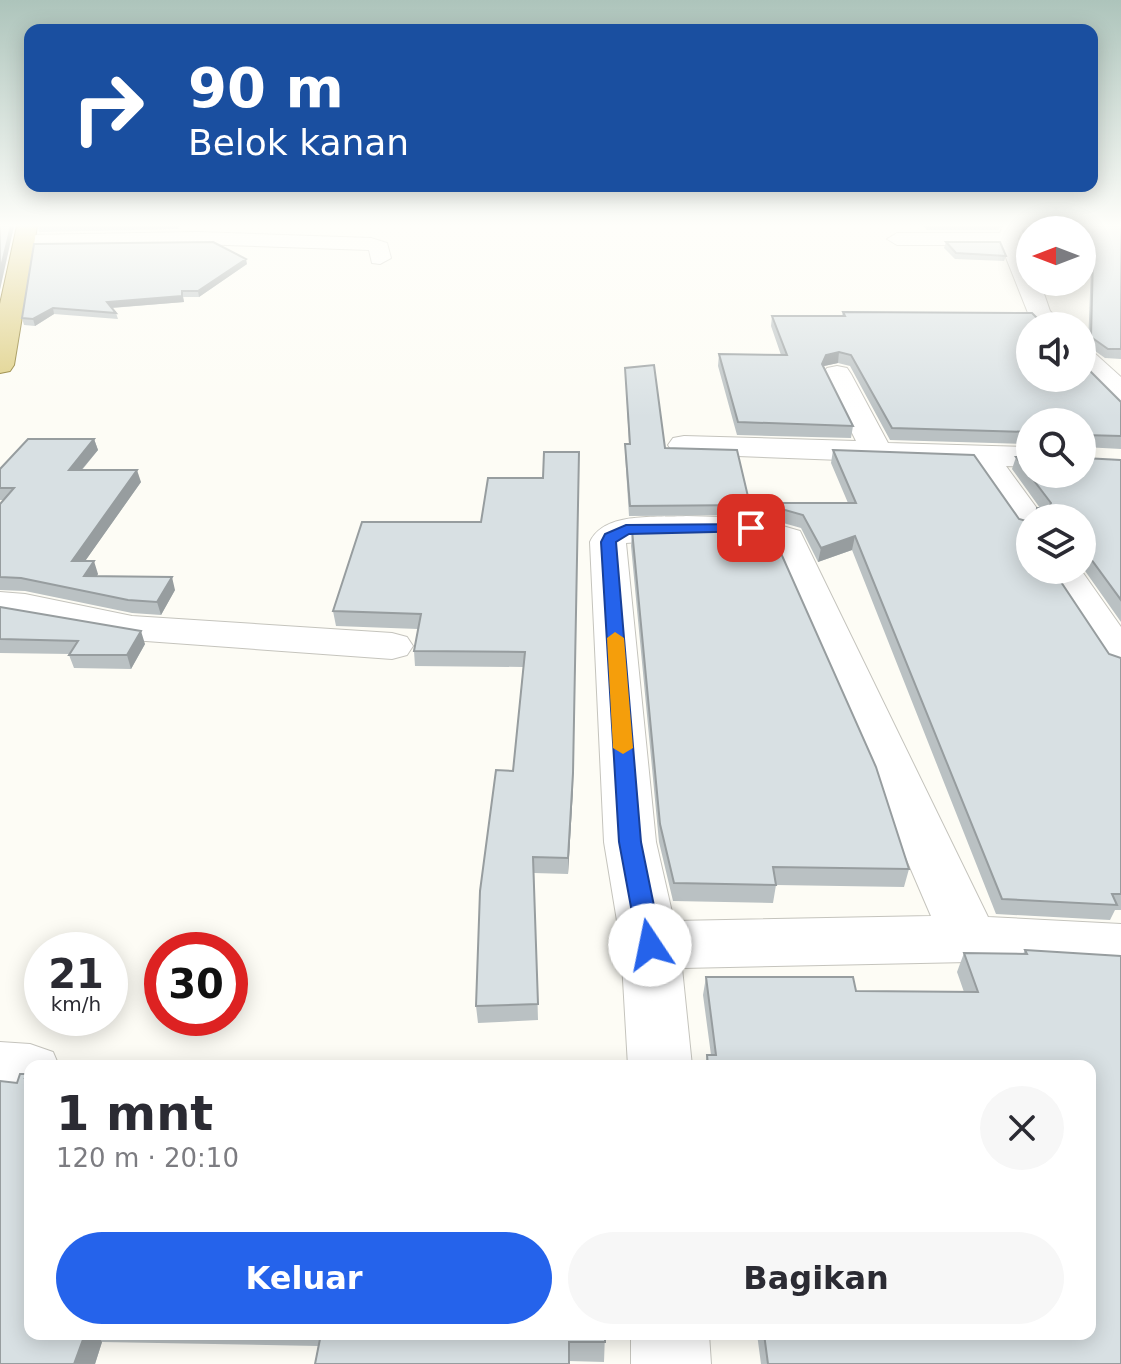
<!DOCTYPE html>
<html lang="id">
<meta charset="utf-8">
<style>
body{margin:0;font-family:"DejaVu Sans",sans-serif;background:#f7f7f7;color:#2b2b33;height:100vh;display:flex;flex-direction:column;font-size:30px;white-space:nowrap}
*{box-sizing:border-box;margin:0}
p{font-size:26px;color:#7c7c81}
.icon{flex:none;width:44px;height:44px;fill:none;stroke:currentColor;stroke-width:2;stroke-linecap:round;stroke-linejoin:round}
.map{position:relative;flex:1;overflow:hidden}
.side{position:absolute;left:24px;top:1060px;width:1072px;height:280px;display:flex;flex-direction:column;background:#fff;border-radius:16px;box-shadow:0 4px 20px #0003}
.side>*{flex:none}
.guide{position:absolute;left:24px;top:24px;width:1074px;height:168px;border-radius:16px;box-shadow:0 4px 20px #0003;background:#1a4fa0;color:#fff;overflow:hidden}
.needle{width:52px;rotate:270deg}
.tools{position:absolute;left:1016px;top:216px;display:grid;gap:16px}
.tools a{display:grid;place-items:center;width:80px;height:80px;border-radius:50%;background:#fff;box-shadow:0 4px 20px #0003;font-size:40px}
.speed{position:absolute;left:24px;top:932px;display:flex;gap:16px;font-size:40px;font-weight:700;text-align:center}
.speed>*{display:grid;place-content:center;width:104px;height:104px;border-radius:50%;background:#fff;box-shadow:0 4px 20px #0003;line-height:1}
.speed small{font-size:20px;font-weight:400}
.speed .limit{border:12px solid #d22;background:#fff;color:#111}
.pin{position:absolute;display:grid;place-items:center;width:68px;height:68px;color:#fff;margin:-34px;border-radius:16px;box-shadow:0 4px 12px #0006}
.me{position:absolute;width:88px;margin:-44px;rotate:349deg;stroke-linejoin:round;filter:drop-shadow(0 0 6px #0008)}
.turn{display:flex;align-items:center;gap:28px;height:168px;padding:0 32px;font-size:36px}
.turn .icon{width:104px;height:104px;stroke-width:2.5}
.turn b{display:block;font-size:56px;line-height:68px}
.round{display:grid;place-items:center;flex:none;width:84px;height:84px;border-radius:42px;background:#f7f7f7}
.summary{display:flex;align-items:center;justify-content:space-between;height:136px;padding:0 32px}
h1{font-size:48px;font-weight:600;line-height:60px}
.button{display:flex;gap:16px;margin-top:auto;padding:16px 32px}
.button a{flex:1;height:92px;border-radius:48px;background:#2563eb;color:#fff;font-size:32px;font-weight:600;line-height:92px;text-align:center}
.button a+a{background:#f7f7f7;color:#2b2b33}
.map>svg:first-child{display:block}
</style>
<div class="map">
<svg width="1121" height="1364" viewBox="0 0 1121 1364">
<rect width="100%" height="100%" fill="#fdfcf5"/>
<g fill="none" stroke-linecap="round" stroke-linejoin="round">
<g stroke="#c5c4bd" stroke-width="2">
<path id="minor" d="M 1003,226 L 1023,226 L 1018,239 L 1030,261 L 1030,282 L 1040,282 L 1050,311 L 1064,326 L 1037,326 L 1030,318 L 1001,245 L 897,245 L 887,239 L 897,233 L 1000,233 Z
M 198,232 L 371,238 L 387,243 L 391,258 L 380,264 L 372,263 L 369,250 L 198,244 L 25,247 L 15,241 L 25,235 Z
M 1082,348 L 1091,350 L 1121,377 L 1121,401 L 1111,398 L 1082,371 Z
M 837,366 L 847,368 L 851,374 L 888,443 L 1030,447 L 1030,467 L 1006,466 L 1044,518 L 1030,518 L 1030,534 L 1017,531 L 972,465 L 684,454 L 673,452 L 668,445 L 673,438 L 684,436 L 856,441 L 823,374 L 827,368 Z
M 686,516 L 755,518 L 800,531 L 988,917 L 1121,924 L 1121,972 L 969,962 L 682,968 L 692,1066 L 628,1066 L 621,945 L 604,842 L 590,542 C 604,511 657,518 686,516 ZM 710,537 L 755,540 L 772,546 L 931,916 L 674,921 L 656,842 L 626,543 Z
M 1043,570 L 1081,570 L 1121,627 L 1121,671 L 1106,667 Z
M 0,592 L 25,594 L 132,616 L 392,633 L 407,637 L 413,646 L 407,655 L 392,659 L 132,640 L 25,618 L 0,616 Z
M 0,1042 L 30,1044 L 53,1052 L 59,1066 L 30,1066 L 30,1102 L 0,1100 Z
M 631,1334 L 709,1334 L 711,1364 L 631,1364 Z"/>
</g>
<g stroke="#857320" stroke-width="2">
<path id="major" d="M 17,226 L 37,226 L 14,365 L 10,371 L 0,373 L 0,304 Z"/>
</g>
<use href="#minor" fill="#fff" fill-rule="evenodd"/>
<use href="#major" fill="#ddcd80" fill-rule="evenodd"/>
</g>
<path fill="#bac1c3" d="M 38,226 L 178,226 L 179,229 L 39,232 Z
M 924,226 L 1001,226 L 998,230 L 927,230 Z
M 1025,226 L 1121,226 L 1121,359 L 1105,358 L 1088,346 L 1091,266 L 1082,266 L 1082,230 L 1030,230 L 1030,257 L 1021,239 Z
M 946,242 L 1006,256 L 1004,261 L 955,259 L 944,248 Z
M 34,244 L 247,264 L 199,297 L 183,297 L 184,302 L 112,308 L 116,313 L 118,319 L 54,314 L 35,326 L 24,325 L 22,318 Z
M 843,312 L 1121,402 L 1121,449 L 1084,447 L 1084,458 L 1121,460 L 1121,622 L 1083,568 L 1082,568 L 1082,518 L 1034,518 L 1037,508 L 1040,508 L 1012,469 L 1016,457 L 1082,474 L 1030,422 L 1030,444 L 890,440 L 850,366 L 838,363 L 824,366 L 824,368 L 853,426 L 851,438 L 737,435 L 718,366 L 719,354 L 781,355 L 771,326 L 772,316 L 842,316 Z
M 625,368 L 665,448 L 750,505 L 749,515 L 629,516 L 625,453 L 625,444 L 629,444 Z
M 94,439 L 98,450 L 82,470 L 141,482 L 85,561 L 98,574 L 97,576 L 175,590 L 161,615 L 132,613 L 25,591 L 0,590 L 0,504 L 4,500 L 0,500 L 0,469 Z
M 833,450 L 1019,519 L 1030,570 L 1109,654 L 1121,658 L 1121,910 L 1115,910 L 1110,920 L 996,914 L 852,550 L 818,562 L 801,528 L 758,516 L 760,503 L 848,503 L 831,463 Z
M 481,522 L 573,789 L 568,874 L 534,873 L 538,1020 L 478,1023 L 476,1006 L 513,771 L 523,667 L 415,666 L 414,651 L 418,629 L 336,626 L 333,611 Z
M 632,530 L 909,869 L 904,887 L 776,885 L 773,903 L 673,901 L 659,842 L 631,546 Z
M 0,607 L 145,644 L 131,669 L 74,668 L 69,655 L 70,654 L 0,653 Z
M 1025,950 L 1121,956 L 1121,1364 L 761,1364 L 757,1334 L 1090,1334 L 1090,1066 L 705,1066 L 707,1055 L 711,1055 L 703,995 L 706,977 L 856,991 L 964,992 L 957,972 L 964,953 L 1023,954 Z
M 20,1074 L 27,1074 L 30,1078 L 30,1334 L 605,1334 L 604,1362 L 569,1361 L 569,1364 L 315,1364 L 318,1346 L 102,1342 L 95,1364 L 0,1364 L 0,1081 L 17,1083 Z"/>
<path fill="#979d9f" d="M 11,226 L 14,226 L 0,290 L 0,271 Z
M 246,259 L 247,264 L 199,297 L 198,291 Z
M 182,291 L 184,302 L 109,308 L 107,302 Z
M 53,308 L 54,314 L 35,326 L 33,319 Z
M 839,352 L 838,363 L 824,366 L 820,375 L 822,364 L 826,355 Z
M 94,439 L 98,450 L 72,481 L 69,470 Z
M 579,452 L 573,789 L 568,874 L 568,858 Z
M 137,470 L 141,482 L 76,574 L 72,561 Z
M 855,536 L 852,550 L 818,562 L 821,548 Z
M 94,561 L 98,574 L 88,589 L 84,576 Z
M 172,577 L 175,590 L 161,615 L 157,602 Z
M 141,631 L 145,644 L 131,669 L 127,655 Z
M 85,1334 L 97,1334 L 102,1342 L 95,1364 L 74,1364 Z"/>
<path fill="#d8e0e3" stroke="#979d9f" stroke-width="2" d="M 0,226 L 11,226 L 0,271 Z
M 1025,226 L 1121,226 L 1121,349 L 1108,349 L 1091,337 L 1093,258 L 1082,258 L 1082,230 L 1030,230 L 1030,245 L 1023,231 Z
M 213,242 L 246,259 L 198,291 L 182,291 L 182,296 L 107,302 L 116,313 L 53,308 L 33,319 L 22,318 L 34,244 Z
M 946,242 L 1000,242 L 1006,256 L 956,253 Z
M 843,312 L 1032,313 L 1045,326 L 1030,326 L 1030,378 L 1082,378 L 1082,363 L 1121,402 L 1121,436 L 1084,435 L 1084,458 L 1121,460 L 1121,600 L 1088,555 L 1082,554 L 1082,518 L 1036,518 L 1037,508 L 1048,508 L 1051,503 L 1016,457 L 1030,457 L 1030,474 L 1082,474 L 1082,422 L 1030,422 L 1030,432 L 892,428 L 851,355 L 839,352 L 826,355 L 822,364 L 853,426 L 738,422 L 719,354 L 787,355 L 772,316 L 845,316 Z
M 654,365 L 665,448 L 737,450 L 750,505 L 630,506 L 625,444 L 630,444 L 625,368 Z
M 28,439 L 94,439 L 69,470 L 137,470 L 72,561 L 94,561 L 84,576 L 172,577 L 157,602 L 128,600 L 21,578 L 0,577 L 0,504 L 14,488 L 0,488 L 0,469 Z
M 833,450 L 974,455 L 1019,519 L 1030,522 L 1030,570 L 1053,570 L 1109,654 L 1121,658 L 1121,894 L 1112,894 L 1117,905 L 1002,899 L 855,536 L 821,548 L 803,515 L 760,503 L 856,503 Z
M 544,452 L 579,452 L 573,773 L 568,858 L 533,857 L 538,1004 L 476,1006 L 480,891 L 496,770 L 513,771 L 525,652 L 414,651 L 421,614 L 333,611 L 362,522 L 481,522 L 488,478 L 543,478 Z
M 712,525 L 756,527 L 772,533 L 876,767 L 909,869 L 773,867 L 776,885 L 674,883 L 660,824 L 632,530 Z
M 0,607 L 141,631 L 127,655 L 69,655 L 78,641 L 0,639 Z
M 1025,950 L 1121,956 L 1121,1364 L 768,1364 L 764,1334 L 1090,1334 L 1090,1066 L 708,1066 L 707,1055 L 716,1055 L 706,977 L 853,977 L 856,991 L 978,992 L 964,953 L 1027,954 Z
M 20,1074 L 27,1074 L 25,1078 L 30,1078 L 30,1334 L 85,1334 L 74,1364 L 0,1364 L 0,1081 L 17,1083 Z
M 321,1334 L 605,1334 L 605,1342 L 569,1342 L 569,1364 L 315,1364 Z"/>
<linearGradient id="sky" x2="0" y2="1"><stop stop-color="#adc4bb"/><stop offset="0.54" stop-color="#fefefa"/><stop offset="1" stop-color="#fefefa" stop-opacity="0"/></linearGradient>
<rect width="1121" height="417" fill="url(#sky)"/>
<path fill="#2563eb" stroke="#184099" stroke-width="2" d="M 751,524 L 756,525 L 756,531 L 629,534 L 616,542 L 641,842 L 662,945 L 659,951 L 650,954 L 642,951 L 638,945 L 619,842 L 601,542 L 605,534 L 626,525 Z"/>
<path fill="#f59e0b" d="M 615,632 L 624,638 L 633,748 L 623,754 L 613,748 L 607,638 Z"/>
</svg>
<div class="tools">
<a><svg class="needle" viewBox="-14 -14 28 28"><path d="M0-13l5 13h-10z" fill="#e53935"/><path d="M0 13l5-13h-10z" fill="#7c7c81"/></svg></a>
<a><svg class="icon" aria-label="sound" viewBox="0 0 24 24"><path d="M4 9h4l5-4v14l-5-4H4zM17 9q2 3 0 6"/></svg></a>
<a><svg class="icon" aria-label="search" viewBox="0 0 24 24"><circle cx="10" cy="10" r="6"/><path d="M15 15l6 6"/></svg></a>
<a><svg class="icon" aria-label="layers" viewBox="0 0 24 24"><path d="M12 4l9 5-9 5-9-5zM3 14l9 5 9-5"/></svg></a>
</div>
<div class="speed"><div>21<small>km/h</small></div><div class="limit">30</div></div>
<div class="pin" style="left:751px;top:528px;background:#d93025"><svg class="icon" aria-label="arrive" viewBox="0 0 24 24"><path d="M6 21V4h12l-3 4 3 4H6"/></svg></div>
<svg class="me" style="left:650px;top:945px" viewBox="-20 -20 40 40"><circle r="19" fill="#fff"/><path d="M0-13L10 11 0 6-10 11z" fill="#2563eb"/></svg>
<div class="guide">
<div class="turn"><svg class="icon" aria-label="right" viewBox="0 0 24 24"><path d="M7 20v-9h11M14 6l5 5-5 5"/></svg><div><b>90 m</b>Belok kanan</div></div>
</div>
<section class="side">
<div class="summary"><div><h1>1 mnt</h1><p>120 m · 20:10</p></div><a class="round"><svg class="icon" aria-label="close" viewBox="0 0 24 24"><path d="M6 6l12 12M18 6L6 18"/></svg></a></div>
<div class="button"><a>Keluar</a><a>Bagikan</a></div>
</section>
</div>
